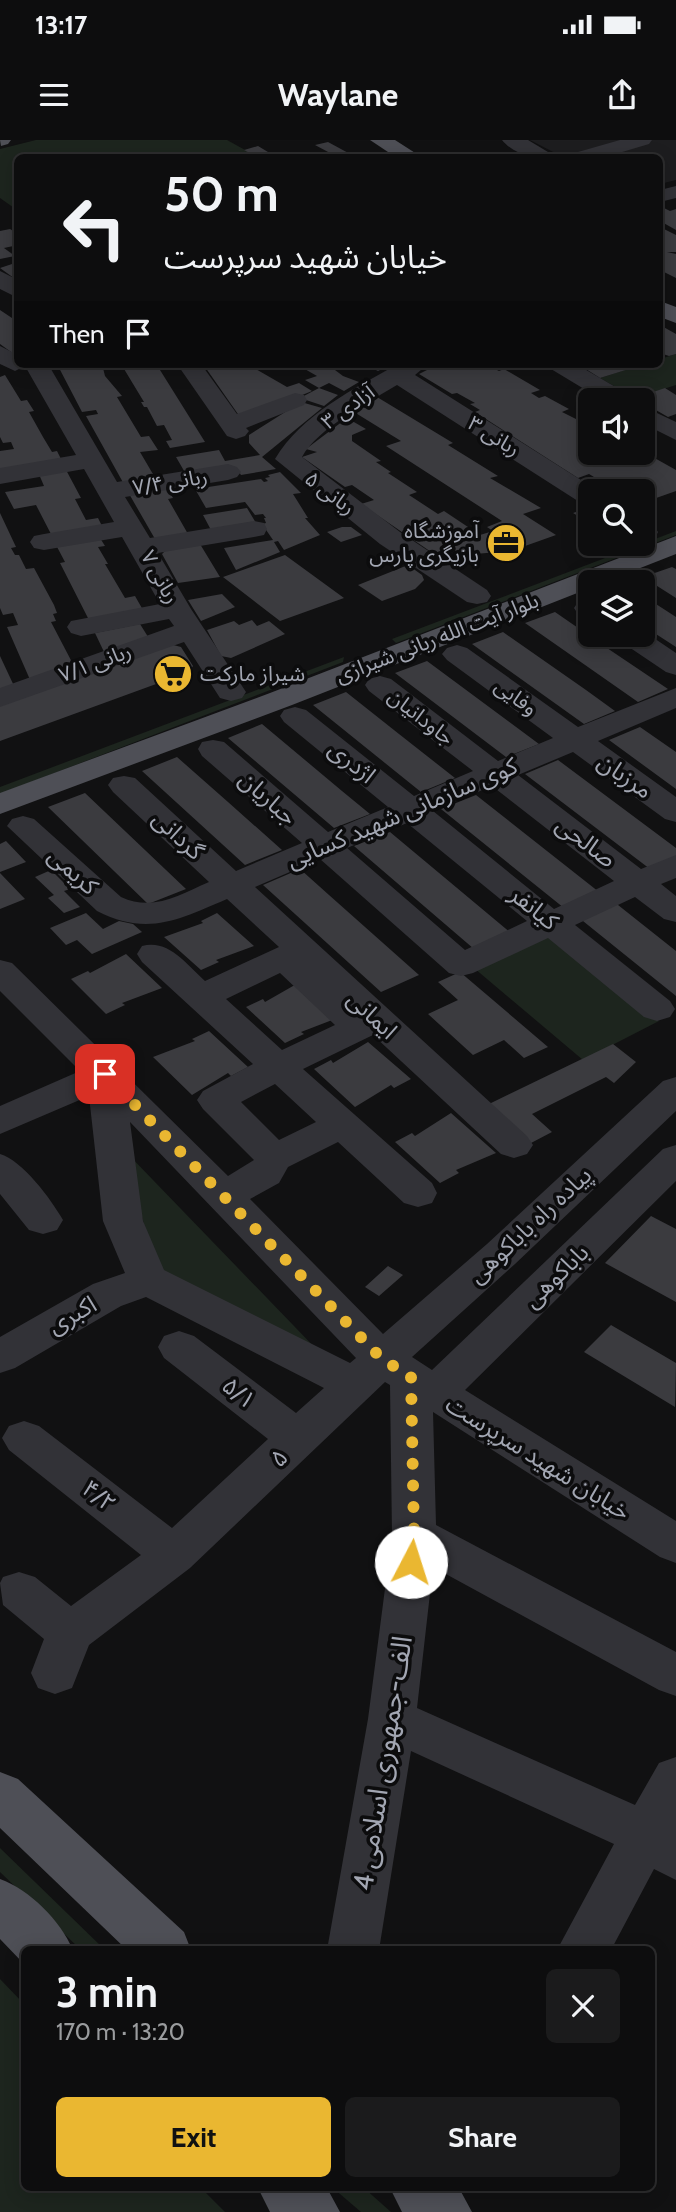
<!DOCTYPE html>
<meta charset="utf-8">
<style>
body{margin:0;font-family:Cabin,"Noto Sans Arabic",sans-serif;background:#1b1b1c;color:#f1f3f6;height:100vh;display:flex;flex-direction:column;font-size:26px;white-space:nowrap}
*{box-sizing:border-box;margin:0}
p{font-size:23px;color:#9a9c9e}
.icon{flex:none;width:38px;height:38px;fill:none;stroke:currentColor;stroke-width:2;stroke-linecap:round;stroke-linejoin:round}
.map{position:relative;flex:1;overflow:hidden}
.sheet{position:absolute;left:21px;top:1806px;width:634px;height:245px;display:flex;flex-direction:column;background:#0d0d0e;border-radius:10px;box-shadow:0 4px 18px #0003,0 0 0 2px #2d2d2e}
.sheet>*{flex:none}
.guide{position:absolute;left:14px;top:14px;width:649px;height:214px;border-radius:10px;box-shadow:0 4px 18px #0003,0 0 0 2px #2d2d2e;background:#0d0d0e;color:#f1f3f6;overflow:hidden}
.fabs{position:absolute;left:578px;top:248px;display:grid;gap:14px}
.fabs a{display:grid;place-items:center;width:77px;height:77px;border-radius:10px;background:#0d0d0e;box-shadow:0 4px 18px #0003,0 0 0 2px #2d2d2e;font-size:35px}
.pin{position:absolute;display:grid;place-items:center;width:60px;height:60px;color:#fff;margin:-30px;border-radius:14px;box-shadow:0 4px 10px #0006}
.me{position:absolute;width:77px;margin:-38px;rotate:5deg;stroke-linejoin:round;filter:drop-shadow(0 0 5px #0008)}
.turn{display:flex;align-items:center;gap:24px;height:147px;padding:0 35px;font-size:32px}
.turn .icon{width:91px;height:91px;stroke-width:2.5}
.turn b{display:block;font-size:49px;line-height:60px}
.then{display:flex;align-items:center;height:66px;padding:0 35px;background:#0003;gap:14px;font-size:26px}
.round{display:grid;place-items:center;flex:none;width:74px;height:74px;border-radius:10px;background:#1b1b1c}
.summary{display:flex;align-items:center;justify-content:space-between;height:119px;padding:0 35px}
h1{font-size:42px;font-weight:700;line-height:52px}
.action{display:flex;gap:14px;margin-top:auto;padding:14px 35px}
.action a{flex:1;height:80px;border-radius:10px;background:#eab731;color:#111;font-size:28px;font-weight:700;line-height:80px;text-align:center}
.action a+a{background:#1b1b1c;color:#f1f3f6}
.status{display:flex;justify-content:space-between;align-items:center;height:49px;padding:0 35px;background:#0d0d0e;direction:ltr}
.status svg{height:19px;fill:currentColor}
header{display:flex;justify-content:space-between;align-items:center;height:91px;padding:0 35px;background:#0d0d0e;font-size:32px;font-weight:700}
.map>svg:first-child{display:block}
</style>
<div class="status"><b>13:17</b><svg viewBox="0 0 49 12"><path d="M0 12V9h3v3zM5 12V6h3v6zM10 12V3h3v9zM15 12V0h3v12zM26 1h20v11H26zM47 4h2v5h-2z"/></svg></div>
<header><svg class="icon" aria-label="menu" viewBox="0 0 24 24"><path d="M4 6h16M4 12h16M4 18h16"/></svg>Waylane<svg class="icon" aria-label="share" viewBox="0 0 24 24"><path d="M12 15V3M7 8l5-5 5 5M5 13v7h14v-7"/></svg></header>
<div class="map">
<svg width="676" height="2072" viewBox="0 0 676 2072">
<rect width="100%" height="100%" fill="#111112"/>
<path fill="#1d1d1f" d="M 530,0 L 676,0 L 676,40 L 660,44 L 660,18 L 586,17 L 575,12 L 561,16 Z"/>
<path fill="#1d251e" d="M 36,0 L 227,0 L 258,17 L 18,18 L 17,70 L 0,58 L 0,9 Z
M 676,214 L 676,245 L 635,258 L 600,238 L 644,224 L 660,224 L 660,219 Z
M 676,391 L 676,395 L 396,503 L 392,499 Z
M 344,517 L 343,522 L 0,654 L 0,647 Z
M 548,793 L 659,881 L 583,920 L 474,828 Z
M 126,1012 L 321,1214 L 157,1137 Z
M 0,1708 L 104,1809 L 80,1809 L 0,1732 Z
M 0,1839 L 24,1864 L 24,2048 L 201,2048 L 225,2072 L 0,2072 Z
M 333,2048 L 364,2048 L 391,2072 L 361,2072 Z"/>
<path fill="#3b3b3f" d="M 328,2 L 352,15 L 357,18 L 316,18 L 330,13 L 315,5 Z
M 258,6 L 268,12 L 255,16 L 244,10 Z
M 664,68 L 670,71 L 676,69 L 676,90 L 660,81 L 660,69 Z
M 660,87 L 676,95 L 676,112 L 667,112 L 676,114 L 676,138 L 660,130 Z
M 10,89 L 18,94 L 18,105 L 4,108 L 15,116 L 0,119 L 0,91 Z
M 18,122 L 18,141 L 0,128 Z
M 0,170 L 18,182 L 18,217 L 0,204 Z
M 660,185 L 676,194 L 676,214 L 669,216 L 660,213 Z
M 57,224 L 102,224 L 105,236 L 122,256 L 117,257 L 141,297 L 149,296 L 158,310 L 140,312 L 157,341 L 125,346 L 86,276 L 98,274 L 96,270 L 82,272 Z
M 121,224 L 166,224 L 169,229 L 160,230 L 205,302 L 170,308 L 166,301 L 172,300 L 164,285 L 157,286 L 147,267 L 144,267 L 141,262 L 144,262 Z
M 203,224 L 247,224 L 287,247 L 299,243 L 312,251 L 246,278 L 240,277 Z
M 296,224 L 327,224 L 343,236 L 359,242 L 344,251 L 329,243 L 319,248 L 305,240 L 317,236 Z
M 363,224 L 393,224 L 378,231 Z
M 439,224 L 493,224 L 499,227 L 495,229 L 499,231 L 504,229 L 540,250 L 531,253 L 539,258 L 545,256 L 569,269 L 562,272 L 578,280 L 584,278 L 590,282 L 590,313 L 642,313 L 642,311 L 676,330 L 676,351 L 642,363 L 642,352 L 603,352 L 589,344 L 599,340 L 589,334 L 578,338 L 475,272 L 480,270 L 470,264 L 475,263 L 457,253 L 452,254 L 419,234 Z
M 578,224 L 617,224 L 629,229 L 600,238 Z
M 5,235 L 21,261 L 27,260 L 34,271 L 29,272 L 43,297 L 52,312 L 57,311 L 63,323 L 0,332 L 0,311 L 14,309 L 11,302 L 3,303 L 0,297 L 0,237 Z
M 319,248 L 338,255 L 324,266 L 300,258 Z
M 665,248 L 676,255 L 676,274 L 668,277 L 635,258 Z
M 377,257 L 453,303 L 448,305 L 498,336 L 490,338 L 541,368 L 523,374 L 556,395 L 511,411 L 463,415 L 457,411 L 437,416 L 361,364 L 374,360 L 352,345 L 345,347 L 302,317 L 317,312 L 306,309 L 347,278 L 366,289 L 352,295 L 352,301 L 381,321 L 376,322 L 391,332 L 388,333 L 417,352 L 409,355 L 438,374 L 444,371 L 480,395 L 493,391 L 487,387 L 502,381 L 386,306 L 401,301 L 354,272 Z
M 301,262 L 322,268 L 262,317 L 276,329 L 241,335 L 237,329 L 187,336 L 176,317 L 219,310 L 225,321 L 260,315 L 249,303 L 249,295 Z
M 65,328 L 81,358 L 75,359 L 86,380 L 98,378 L 102,386 L 51,394 L 36,365 L 14,369 L 5,352 L 44,346 L 38,332 Z
M 280,332 L 301,353 L 293,354 L 308,378 L 305,378 L 320,395 L 284,410 L 278,401 L 274,402 L 280,412 L 236,430 L 224,408 L 273,400 L 262,384 L 266,383 L 264,378 L 266,378 L 263,374 L 255,375 L 245,362 L 206,368 L 195,349 L 261,339 L 264,342 L 268,341 L 265,338 L 270,337 L 268,335 Z
M 166,346 L 173,358 L 168,359 L 188,394 L 155,399 L 128,352 Z
M 247,368 L 256,383 L 211,390 L 203,375 Z
M 588,368 L 590,383 L 573,373 Z
M 0,373 L 16,407 L 11,408 L 15,415 L 19,415 L 26,429 L 34,428 L 54,465 L 57,473 L 53,474 L 56,481 L 51,482 L 74,526 L 31,542 L 7,487 L 18,485 L 13,473 L 3,475 L 0,468 Z
M 342,387 L 351,387 L 362,395 L 341,402 L 327,392 Z
M 100,398 L 105,406 L 98,407 L 108,424 L 105,424 L 125,458 L 135,456 L 143,470 L 89,480 L 60,423 L 65,422 L 56,405 Z
M 200,404 L 220,437 L 178,443 L 162,414 L 167,409 Z
M 285,415 L 344,458 L 280,481 L 223,437 Z
M 408,425 L 422,435 L 424,440 L 415,449 L 382,461 L 358,445 Z
M 672,427 L 676,429 L 676,458 L 643,437 Z
M 222,454 L 235,467 L 201,481 L 188,460 Z
M 642,455 L 676,477 L 676,507 L 642,485 Z
M 555,472 L 610,510 L 668,549 L 638,562 L 525,483 Z
M 252,480 L 257,486 L 269,481 L 285,494 L 231,518 L 221,516 L 207,490 L 234,481 L 239,485 Z
M 140,484 L 150,500 L 105,514 L 95,493 Z
M 503,492 L 586,550 L 615,571 L 584,584 L 472,504 Z
M 162,502 L 181,507 L 193,526 L 189,532 L 0,601 L 0,565 Z
M 0,516 L 15,548 L 0,553 Z
M 427,521 L 454,541 L 539,604 L 506,617 L 395,533 Z
M 346,552 L 399,594 L 455,638 L 421,652 L 313,565 Z
M 262,584 L 342,651 L 370,674 L 334,688 L 228,598 Z
M 640,587 L 676,612 L 676,649 L 609,600 Z
M 177,617 L 228,662 L 282,710 L 245,725 L 142,631 Z
M 558,620 L 676,708 L 676,717 L 650,729 L 525,634 Z
M 85,653 L 186,749 L 148,764 L 48,667 Z
M 476,655 L 599,752 L 564,768 L 441,669 Z
M 390,692 L 511,793 L 474,809 L 354,706 Z
M 6,701 L 26,722 L 0,732 L 0,704 Z
M 300,729 L 329,755 L 419,835 L 381,852 L 263,745 Z
M 51,730 L 70,749 L 64,751 L 80,767 L 64,773 L 48,758 L 54,755 L 35,737 Z
M 0,733 L 25,759 L 0,769 Z
M 613,761 L 676,811 L 676,856 L 578,777 Z
M 86,773 L 103,789 L 119,781 L 133,784 L 142,792 L 92,814 L 77,800 L 66,805 L 50,788 Z
M 217,773 L 254,806 L 216,820 L 219,822 L 201,830 L 164,797 L 203,783 L 201,781 Z
M 126,814 L 162,848 L 122,863 L 125,865 L 106,874 L 71,839 L 88,831 L 90,833 Z
M 460,832 L 548,907 L 524,918 L 504,900 L 473,915 L 428,874 L 458,860 L 438,842 Z
M 300,842 L 340,877 L 301,892 L 304,894 L 285,903 L 246,867 L 263,859 L 265,862 Z
M 209,891 L 248,927 L 231,936 L 228,933 L 192,955 L 153,917 L 195,901 L 192,899 Z
M 368,902 L 411,939 L 394,948 L 391,945 L 355,967 L 314,929 L 331,920 L 333,923 Z
M 613,904 L 636,922 L 614,943 L 606,937 L 532,974 L 552,992 L 531,1003 L 489,964 Z
M 451,973 L 496,1013 L 456,1030 L 459,1033 L 440,1043 L 395,1002 L 412,993 L 415,996 Z
M 651,1076 L 676,1089 L 676,1162 L 605,1123 Z
M 388,1126 L 403,1135 L 379,1156 L 365,1147 Z
M 611,1185 L 676,1223 L 675,1267 L 584,1212 Z"/>
<g fill="none" stroke-linecap="round" stroke-linejoin="round">
<path fill="#323237" fill-rule="evenodd" d="M 502,0 L 528,0 L 558,18 C 538,18 516,17 502,0 Z
M 620,0 L 652,0 L 649,4 L 602,18 L 568,18 L 571,14 Z
M 676,46 L 676,58 L 660,62 L 660,50 Z
M 0,131 L 18,140 L 18,158 L 0,149 Z
M 0,206 L 18,215 L 18,224 L 48,224 L 117,342 L 228,324 L 237,327 L 241,332 L 237,337 L 228,340 L 125,357 L 150,398 L 254,381 L 264,383 L 267,389 L 264,395 L 254,397 L 158,413 L 191,469 L 246,552 L 242,558 L 231,561 L 220,558 L 184,502 L 0,567 L 0,548 L 174,486 L 169,479 L 81,496 L 71,493 L 67,487 L 71,481 L 160,464 L 122,397 L 44,410 L 34,408 L 30,402 L 34,396 L 44,394 L 114,382 L 84,329 L 0,344 L 0,328 L 76,315 L 25,226 L 15,231 L 0,224 Z
M 177,224 L 201,224 L 237,274 L 295,253 L 304,255 L 307,260 L 304,265 L 246,288 L 249,291 L 245,296 L 236,299 L 227,296 Z
M 398,224 L 428,224 L 415,235 L 600,352 L 590,352 L 590,365 L 581,363 L 397,245 C 369,262 318,288 302,317 L 400,392 L 487,450 L 491,456 L 487,462 L 477,464 L 467,462 L 380,404 L 275,319 C 301,275 355,248 398,224 Z
M 547,224 L 576,224 L 631,256 L 634,261 L 604,261 L 551,229 Z
M 642,266 L 676,282 L 676,300 L 642,283 Z
M 642,382 L 652,384 L 658,392 L 655,398 L 642,399 Z
M 588,460 L 590,460 L 590,477 L 578,474 L 574,468 L 578,462 Z
M 642,490 L 676,513 L 676,535 L 666,532 L 620,501 L 616,495 L 642,495 Z
M 457,505 L 467,508 L 578,587 L 676,548 L 676,568 L 598,601 L 676,657 L 676,682 L 665,679 L 573,612 L 518,635 L 641,729 L 676,715 L 676,738 L 661,744 L 676,756 L 676,782 L 664,779 L 635,757 L 575,785 L 670,861 L 675,869 L 670,877 L 657,881 L 644,877 L 548,798 L 473,833 L 461,836 L 449,833 L 320,719 L 255,747 L 527,996 L 533,1005 L 527,1014 L 514,1018 L 501,1014 L 373,895 L 303,929 L 432,1043 L 437,1053 L 432,1063 L 418,1067 L 404,1063 L 338,1002 L 288,1027 L 279,1043 L 250,1059 L 383,1194 L 487,1104 L 663,941 L 676,937 L 676,971 L 515,1124 L 412,1217 L 432,1230 L 663,1009 L 676,1005 L 676,1041 L 465,1250 L 676,1381 L 676,1423 L 660,1417 L 433,1272 L 436,1385 L 676,1512 L 676,1556 L 659,1550 L 433,1427 L 417,1568 L 635,1665 L 659,1623 L 676,1617 L 676,1740 L 654,1729 L 611,1810 L 557,1810 L 614,1704 L 411,1611 L 379,1810 L 327,1810 L 368,1579 L 392,1395 L 390,1245 L 385,1242 L 190,1428 L 89,1505 L 72,1548 L 55,1554 L 38,1548 L 31,1533 L 44,1499 L 3,1465 L 0,1443 L 3,1437 L 19,1432 L 35,1437 L 71,1466 L 141,1415 L 9,1310 L 2,1298 L 9,1286 L 24,1281 L 39,1286 L 172,1388 L 268,1299 L 164,1218 L 158,1207 L 164,1196 L 179,1191 L 194,1196 L 296,1273 L 324,1248 L 146,1157 L 121,1166 L 15,1228 L 0,1233 L 0,1197 L 93,1144 L 125,1133 L 103,1081 L 89,956 L 0,994 L 0,966 L 80,931 L 0,851 L 0,820 L 12,823 L 228,1036 L 254,1020 L 203,969 L 197,960 L 203,951 L 253,924 L 142,822 L 137,814 L 142,806 C 169,799 186,824 205,841 L 279,807 L 227,759 C 180,779 148,797 97,771 L 7,686 L 12,679 L 23,676 L 34,679 L 121,757 C 153,772 179,755 209,742 L 113,652 L 108,645 L 113,638 L 124,636 L 135,638 L 236,731 L 302,703 L 202,616 L 198,609 L 202,602 L 213,600 L 224,602 L 328,692 L 388,667 L 284,582 L 280,576 L 284,570 L 295,567 L 306,570 L 414,656 L 473,631 L 369,551 L 365,545 L 369,539 L 380,536 L 391,539 L 498,621 L 553,598 L 447,520 L 442,514 L 447,508 ZM 492,646 L 614,741 L 554,769 L 433,671 ZM 407,683 L 527,781 L 465,810 L 347,708 ZM 280,833 L 335,885 L 282,910 L 226,859 ZM 275,944 L 316,982 L 279,1000 L 241,962 ZM 130,982 L 356,1218 L 350,1223 L 164,1130 L 143,1081 Z
M 0,1014 C 22,1020 51,1059 63,1080 L 57,1090 L 43,1094 L 29,1090 L 0,1054 Z"/>
<path fill="#4e4f56" fill-rule="evenodd" d="M 0,0 L 11,0 L 8,4 L 1,6 Z
M 370,0 L 395,0 L 423,18 L 397,18 Z
M 660,161 L 676,167 L 676,183 L 660,177 Z
M 676,396 L 676,414 L 602,443 L 590,443 L 590,448 L 292,565 L 0,674 L 0,653 L 270,553 Z
M 0,1632 L 18,1639 L 184,1792 L 191,1810 L 127,1810 L 0,1688 Z
M 0,1739 C 30,1750 60,1780 73,1810 L 24,1810 L 24,1824 L 0,1799 Z
M 258,2048 L 327,2048 L 340,2072 L 270,2072 Z
M 390,2048 L 459,2048 L 472,2072 L 402,2072 Z"/>
</g>
<g fill="none" stroke-linecap="round" stroke-linejoin="round">
<path stroke="#eab731" stroke-width="12" stroke-dasharray="0 21.6" d="M 105,934 L 382,1219 L 411,1237 L 414,1395 L 411,1422"/>
</g>
<defs>
<g id="office-disc" transform="scale(2.0125)"><circle r="9.5" fill="#eab731" stroke="#0c0c0d"/><path d="M-6-3h4V-5.5h4V-3h4V5H-6ZM-1-4.5V-3h2v-1.5ZM-6 0V1H6V0Z" fill="#111"/></g>
<g id="supermarket-disc" transform="scale(2.0125)"><circle r="9.5" fill="#eab731" stroke="#0c0c0d"/><path d="M-6-5.5h2.5l.6 2H6L4.5 2H-2.5L-4.4-4H-6ZM-1.5 3.2a1.3 1.3 0 1 0 .1 0ZM3 3.2a1.3 1.3 0 1 0 .1 0Z" fill="#111"/></g>
</defs>
<g fill-rule="evenodd">
<use href="#office-disc" x="506" y="403"/>
<use href="#supermarket-disc" x="173" y="534"/>
</g>
<g text-anchor="middle" stroke-width="7" stroke-linejoin="round" paint-order="stroke">
<g font-size="21" fill="#a2a6b2" stroke="#0c0c0d">
<text transform="translate(348 267) rotate(-36)" y="7">۳ آزادی</text>
<text transform="translate(494 296) rotate(32)" y="7">ربانی ۳</text>
<text transform="translate(170 342) rotate(-9)" y="7">ربانی ۷/۴</text>
<text transform="translate(330 353) rotate(37)" y="7">ربانی ۵</text>
<text transform="translate(160 437) rotate(61)" y="7">ربانی ۷</text>
<text transform="translate(437 498) rotate(-21)" y="7">بلوار آیت الله ربانی شیرازی</text>
<text transform="translate(95 523) rotate(-20)" y="7">ربانی ۷/۱</text>
<text transform="translate(516 557) rotate(36)" y="7">وفایی</text>
<text transform="translate(421 577) rotate(38)" y="7">جاودانیان</text>
</g>
<g font-size="21" fill="#a2a6b2" stroke="#0c0c0d" text-anchor="end">
<text x="479" y="398">آموزشگاه<tspan x="479" dy="24">بازیگری پارس</tspan></text>
<text x="200" y="541" text-anchor="start">شیراز مارکت</text>
</g>
<g font-size="24" fill="#a2a6b2" stroke="#0c0c0d">
<text transform="translate(352 622) rotate(39)" y="8">اژدری</text>
<text transform="translate(625 636) rotate(35)" y="8">مرزبان</text>
<text transform="translate(268 658) rotate(42)" y="8">جباریان</text>
<text transform="translate(402 673) rotate(-23)" y="8">کوی سازمانی شهید کسایی</text>
<text transform="translate(178 695) rotate(43)" y="8">گردانی</text>
<text transform="translate(586 702) rotate(37)" y="8">صالحی</text>
<text transform="translate(73 731) rotate(42)" y="8">کریمی</text>
<text transform="translate(534 768) rotate(39)" y="8">کیانفر</text>
<text transform="translate(372 875) rotate(43)" y="8">ایمانی</text>
<text transform="translate(530 1085) rotate(-43)" y="8">پیاده راه باباکوهی</text>
<text transform="translate(556 1136) rotate(-44)" y="8">باباکوهی</text>
<text transform="translate(72 1175) rotate(-30)" y="8">اکبری</text>
<text transform="translate(239 1253) rotate(38)" y="8">۵/۱</text>
<text transform="translate(279 1318) rotate(-43)" y="8">۵</text>
<text transform="translate(538 1318) rotate(32)" y="8">خیابان شهید سرپرست</text>
<text transform="translate(99 1356) rotate(38)" y="8">۴/۲</text>
</g>
<g font-size="28" fill="#a2a6b2" stroke="#0c0c0d">
<text transform="translate(382 1623) rotate(-81)" y="10">4 الف-جمهوری اسلامی</text>
</g>
</g>
</svg>
<div class="fabs">
<a><svg class="icon" aria-label="sound" viewBox="0 0 24 24"><path d="M4 9h4l5-4v14l-5-4H4zM17 9q2 3 0 6"/></svg></a>
<a><svg class="icon" aria-label="search" viewBox="0 0 24 24"><circle cx="10" cy="10" r="6"/><path d="M15 15l6 6"/></svg></a>
<a><svg class="icon" aria-label="layers" viewBox="0 0 24 24"><path d="M12 4l9 5-9 5-9-5zM3 14l9 5 9-5"/></svg></a>
</div>
<div class="pin" style="left:105px;top:934px;background:#d93025"><svg class="icon" aria-label="arrive" viewBox="0 0 24 24"><path d="M6 21V4h12l-3 4 3 4H6"/></svg></div>
<svg class="me" style="left:411px;top:1422px" viewBox="-20 -20 40 40"><circle r="19" fill="#fff"/><path d="M0-13L10 11 0 6-10 11z" fill="#eab731"/></svg>
<div class="guide">
<div class="turn"><svg class="icon" aria-label="left" viewBox="0 0 24 24"><path d="M17 20v-9H6M10 6l-5 5 5 5"/></svg><div><b>50 m</b>خیابان شهید سرپرست</div></div>
<div class="then">Then<svg class="icon" aria-label="arrive" viewBox="0 0 24 24"><path d="M6 21V4h12l-3 4 3 4H6"/></svg></div>
</div>
<section class="sheet">
<div class="summary"><div><h1>3 min</h1><p>170 m · 13:20</p></div><a class="round"><svg class="icon" aria-label="close" viewBox="0 0 24 24"><path d="M6 6l12 12M18 6L6 18"/></svg></a></div>
<div class="action"><a>Exit</a><a>Share</a></div>
</section>
</div>
